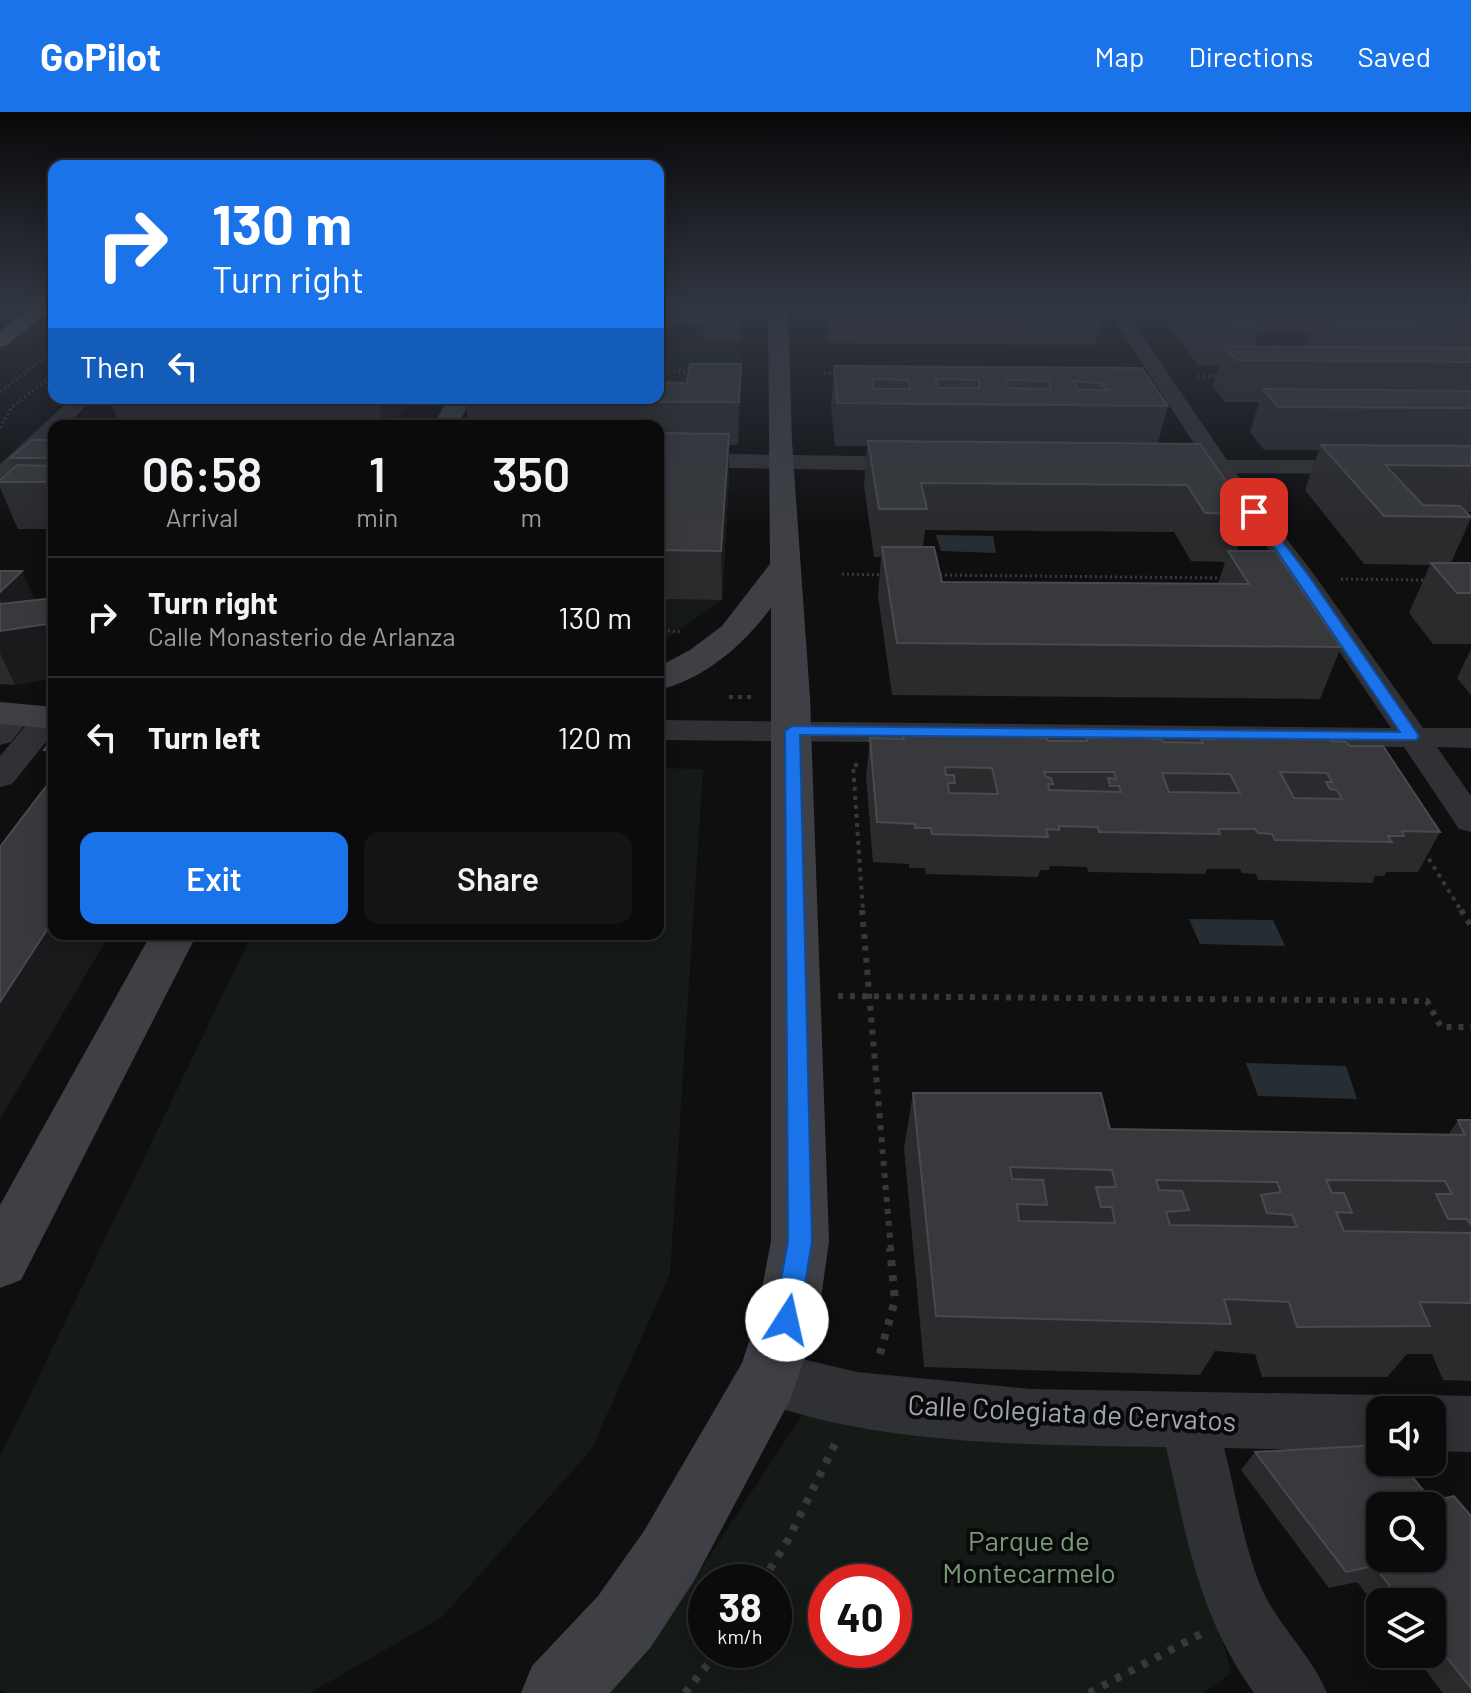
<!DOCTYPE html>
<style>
body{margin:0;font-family:Barlow,sans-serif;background:#141415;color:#f1f3f6;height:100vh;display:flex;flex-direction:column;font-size:30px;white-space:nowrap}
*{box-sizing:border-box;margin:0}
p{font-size:26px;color:#9a9b9d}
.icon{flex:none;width:44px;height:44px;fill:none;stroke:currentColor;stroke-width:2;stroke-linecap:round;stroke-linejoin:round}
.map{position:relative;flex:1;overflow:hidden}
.sheet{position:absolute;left:48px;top:308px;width:616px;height:520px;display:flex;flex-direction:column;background:#0b0b0c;border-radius:16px;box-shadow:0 4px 20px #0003,0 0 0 2px #2b2b2d}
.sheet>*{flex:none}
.banner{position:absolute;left:48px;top:48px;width:616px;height:244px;border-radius:16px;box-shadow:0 4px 20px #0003,0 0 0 2px #2b2b2d;background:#1a73e8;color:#fff;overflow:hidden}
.controls{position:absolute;left:1366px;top:1284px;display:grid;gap:16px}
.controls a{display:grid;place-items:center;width:80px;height:80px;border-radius:16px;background:#0b0b0c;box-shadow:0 4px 20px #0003,0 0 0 2px #2b2b2d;font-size:40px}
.speed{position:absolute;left:688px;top:1452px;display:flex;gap:16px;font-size:40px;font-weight:700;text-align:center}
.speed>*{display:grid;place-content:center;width:104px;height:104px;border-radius:50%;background:#0b0b0c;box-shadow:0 4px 20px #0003,0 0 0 2px #2b2b2d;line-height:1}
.speed small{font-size:20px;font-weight:400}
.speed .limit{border:12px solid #d22;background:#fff;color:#111}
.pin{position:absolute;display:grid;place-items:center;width:68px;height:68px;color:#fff;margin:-34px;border-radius:16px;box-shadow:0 4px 12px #0006}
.me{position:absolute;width:88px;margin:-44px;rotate:10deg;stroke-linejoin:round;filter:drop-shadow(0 0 6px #0008)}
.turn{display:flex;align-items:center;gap:28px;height:168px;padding:0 32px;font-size:36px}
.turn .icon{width:104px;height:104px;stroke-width:2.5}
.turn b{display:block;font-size:56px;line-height:68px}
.then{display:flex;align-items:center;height:76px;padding:0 32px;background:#0003;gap:16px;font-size:30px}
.eta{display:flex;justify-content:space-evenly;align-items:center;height:136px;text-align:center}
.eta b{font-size:48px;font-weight:600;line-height:56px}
.primary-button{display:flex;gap:16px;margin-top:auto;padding:16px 32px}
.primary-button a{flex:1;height:92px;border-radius:16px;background:#1a73e8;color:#fff;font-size:32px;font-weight:600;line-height:92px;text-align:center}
.primary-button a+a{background:#141415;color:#f1f3f6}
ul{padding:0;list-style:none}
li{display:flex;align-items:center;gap:24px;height:120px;padding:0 32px;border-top:2px solid #2b2b2d}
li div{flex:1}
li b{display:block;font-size:30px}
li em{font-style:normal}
header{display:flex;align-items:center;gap:48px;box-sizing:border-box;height:112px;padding:0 40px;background:#1a73e8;color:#fff}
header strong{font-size:38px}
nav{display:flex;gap:44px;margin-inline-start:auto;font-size:28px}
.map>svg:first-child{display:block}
</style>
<header>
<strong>GoPilot</strong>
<nav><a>Map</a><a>Directions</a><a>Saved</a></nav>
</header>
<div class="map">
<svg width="1471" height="1581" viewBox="0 0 1471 1581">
<rect width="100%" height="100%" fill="#0f0f10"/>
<path fill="#161a16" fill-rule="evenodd" d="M 658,233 L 741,233 L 737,290 L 505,286 L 658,286 Z
M 658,487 L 722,488 L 658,533 Z
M 658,656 L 703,657 L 670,1162 L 591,1338 L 442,1505 L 310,1581 L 6,1581 L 0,1577 L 0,1345 L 252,822 L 658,822 Z
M 805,1299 L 1167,1316 L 1231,1561 L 1204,1581 L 602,1581 L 658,1522 ZM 706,1470 L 774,1470 L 774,1538 L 706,1538 ZM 826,1470 L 894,1470 L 894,1538 L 826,1538 Z"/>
<path fill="#262e33" d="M 936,423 L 993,424 L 996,441 L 941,439 Z
M 1189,807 L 1273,808 L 1285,834 L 1200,832 Z
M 1246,951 L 1346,954 L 1357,987 L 1258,984 Z"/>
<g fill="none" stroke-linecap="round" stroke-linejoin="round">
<path stroke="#36383c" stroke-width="3" stroke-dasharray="2 3" stroke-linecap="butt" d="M 821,194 L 821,201
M 1456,198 L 1471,198
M 658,259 L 693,260
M 824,261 L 839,261
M 1198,264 L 1222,264
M 0,280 L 54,238
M 0,316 L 11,296 L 54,262
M 842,462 L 885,463
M 935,463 L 1225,466
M 1341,467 L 1427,468
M 658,517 L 680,520"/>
<path stroke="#36383c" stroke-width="4" stroke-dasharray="4 5" stroke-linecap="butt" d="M 729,585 L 751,585
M 858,653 L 853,653 L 863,800
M 1424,739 L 1462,800"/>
<path stroke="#36383c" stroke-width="6" stroke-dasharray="5 7" stroke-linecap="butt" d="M 862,798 L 891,1138
M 1461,798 L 1471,814
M 838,884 L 1427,889 L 1441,915 L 1471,915"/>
<path stroke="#36383c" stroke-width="8" stroke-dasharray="6 9" stroke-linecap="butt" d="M 880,1242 L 895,1188 L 890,1136
M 762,1470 L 788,1428 L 836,1330
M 685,1581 L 719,1538
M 1089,1581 L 1201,1522"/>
<path fill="#303135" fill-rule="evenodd" d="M 1225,194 L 1224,200 L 1218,201 L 1126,200 L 1227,348 L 1363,348 L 1374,355 L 1363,362 L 1236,361 L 1313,461 L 1423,616 L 1471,616 L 1471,636 L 1437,635 L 1471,684 L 1471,720 L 1459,717 L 1404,635 L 658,628 L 658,608 L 1391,616 L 1293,471 L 1213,361 L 1157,359 L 1154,354 L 1165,347 L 1204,347 L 1109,200 L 1096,200 L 1087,195 Z
M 1265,194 L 1432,194 L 1435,198 L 1426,203 L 1272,201 L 1266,200 Z
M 72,286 L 94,286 L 66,314 L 54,314 L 54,325 L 8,369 L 0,371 L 0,352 Z
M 658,341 L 919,345 L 930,352 L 919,359 L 658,355 Z
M 15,596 L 26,598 L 31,605 L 11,630 L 0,633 L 0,603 Z
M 49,597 L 54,598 L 54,620 L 12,672 L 0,675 L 0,644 L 38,599 Z
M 768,1239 L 857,1260 L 1030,1277 L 1380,1283 L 1400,1291 L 1403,1298 L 1380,1298 L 1380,1339 L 1224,1336 C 1236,1381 1243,1432 1261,1475 C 1278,1514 1311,1542 1327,1581 L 1254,1581 C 1197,1500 1188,1429 1166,1335 C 1037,1333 869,1334 749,1285 L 741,1266 L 749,1247 Z
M 1432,1283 L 1471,1284 L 1471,1340 L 1432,1339 L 1432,1298 L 1409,1298 L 1412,1291 Z"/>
<path fill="#3e4045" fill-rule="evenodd" d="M 768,194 L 788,194 L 792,330 L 810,586 L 829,1129 L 818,1208 L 790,1288 L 694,1469 L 650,1536 L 610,1581 L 521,1581 L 532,1554 L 598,1484 L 644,1419 L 742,1251 L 756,1208 L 771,1129 L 771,496 C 743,533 705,567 658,578 L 658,555 L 690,538 L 722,514 L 770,452 Z
M 448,286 L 472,286 L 457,314 L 433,314 Z
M 0,590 L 54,595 L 54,617 L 0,612 Z
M 151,822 L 197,822 L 21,1168 L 0,1176 L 0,1093 Z"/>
<path fill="#5c6066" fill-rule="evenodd" d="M 32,194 L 54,195 L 7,233 L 0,235 L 0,219 Z"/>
</g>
<path fill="#2b2b2e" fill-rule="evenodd" d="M 658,194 L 743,194 L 741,229 L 703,228 L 703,214 L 658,213 Z
M 826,194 L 1103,194 L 1104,195 L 1096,233 L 827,231 Z
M 1167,194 L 1325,194 L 1323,199 L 1374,200 L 1376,194 L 1458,194 L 1471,204 L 1471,400 L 1467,400 L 1471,406 L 1451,451 L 1471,451 L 1471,532 L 1433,532 L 1409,501 L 1430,453 L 1364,452 L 1305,378 L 1319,338 L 1264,338 L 1250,320 L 1259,290 L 1225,290 L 1213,274 L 1219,254 L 1199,254 L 1164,209 ZM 1258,222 L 1310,222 L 1306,234 L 1255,234 Z
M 741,252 L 738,333 L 729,333 L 729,366 L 722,488 L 658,487 L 658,314 L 469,314 L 465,289 L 687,271 Z
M 834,254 L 1142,256 L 1168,294 L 1158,331 L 1249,402 L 1237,439 L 1341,535 L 1320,587 L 892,583 L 878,484 L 881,445 L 874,445 L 864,374 L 867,334 L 835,334 L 831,295 ZM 925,418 L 1174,420 L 1191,449 L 1225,450 L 1218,472 L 942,470 L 923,435 Z
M 110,286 L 411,286 L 393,314 L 124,314 L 117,307 Z
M 54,328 L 54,417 L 18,417 L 0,376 L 0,370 L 14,356 L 10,346 Z
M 0,459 L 35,488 L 54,486 L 54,566 L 15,573 L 0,572 Z
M 1471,537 L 1471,583 L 1457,566 Z
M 917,618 L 1032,625 L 1048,629 L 1086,629 L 1087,626 L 1098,626 L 1099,621 L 1148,626 L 1163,630 L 1200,631 L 1201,627 L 1211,627 L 1213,623 L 1331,629 L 1350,634 L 1440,720 L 1418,760 L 1386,760 L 1384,764 L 1375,764 L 1372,771 L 1258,768 L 1256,762 L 1242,761 L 1240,757 L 1207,757 L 1205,762 L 1088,760 L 1087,755 L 1050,754 L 1049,758 L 1040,758 L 1038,765 L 926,762 L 925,756 L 909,756 L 909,752 L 873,750 L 866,665 L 870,626 L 902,627 L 902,623 L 916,623 Z
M 54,625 L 54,658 L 44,638 Z
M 913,981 L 1110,1017 L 1448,1023 L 1458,1008 L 1471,1008 L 1471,1269 L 1443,1268 L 1432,1242 L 1407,1242 L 1387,1265 L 1262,1265 L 1255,1242 L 1215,1239 L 1200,1263 L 924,1255 L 904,1036 Z
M 1255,1340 L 1432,1389 L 1471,1404 L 1471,1581 L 1443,1581 L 1413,1542 L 1432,1542 L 1432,1490 L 1380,1490 L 1380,1500 L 1357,1470 L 1329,1476 L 1241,1358 Z"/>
<path fill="#1a1a1c" d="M 741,194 L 743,194 L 741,229 Z
M 741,252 L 740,294 L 738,333 L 739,290 Z
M 377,286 L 411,286 L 393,314 L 383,314 Z
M 729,322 L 729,366 L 722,488 L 721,439 Z
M 22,459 L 44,509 L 54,511 L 54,566 L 15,573 L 0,541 L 0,519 L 14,517 L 0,488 L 0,480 Z
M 54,807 L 54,822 L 110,822 L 0,1007 L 0,890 Z"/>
<path fill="#37393c" stroke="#484a4e" stroke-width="2" fill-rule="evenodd" d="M 1031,194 L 1103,194 L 1104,195 Z
M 1192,194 L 1241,194 L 1260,215 L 1210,214 Z
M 1415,194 L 1458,194 L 1471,204 L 1471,216 L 1334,215 L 1317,199 L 1422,200 Z
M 1224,234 L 1471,236 L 1471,250 L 1237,248 Z
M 690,252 L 741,252 L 739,290 L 465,289 L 466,286 L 658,286 L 658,270 L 687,271 Z
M 834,254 L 1142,256 L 1168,294 L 837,291 ZM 872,267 L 908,268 L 910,277 L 874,277 ZM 935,267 L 979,268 L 979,276 L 938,276 ZM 1005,268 L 1049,269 L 1051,277 L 1009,276 ZM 1073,269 L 1108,272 L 1097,272 L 1110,278 L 1078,278 Z
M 1263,277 L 1471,279 L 1471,296 L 1278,295 Z
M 658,321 L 729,322 L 721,439 L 658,438 Z
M 32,328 L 54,328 L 54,346 L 10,346 Z
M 868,329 L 1200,332 L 1249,402 L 1205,401 L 1187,373 L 921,371 L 927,397 L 879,397 Z
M 1321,333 L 1471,334 L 1471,354 L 1385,353 L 1423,393 L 1460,394 L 1471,405 L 1384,404 Z
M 17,353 L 54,354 L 54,370 L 0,370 L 0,368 Z
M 882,435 L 934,435 L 942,470 L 1249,472 L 1228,439 L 1275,439 L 1341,535 L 897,531 Z
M 1431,451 L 1471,451 L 1471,481 L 1457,481 Z
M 0,459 L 22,459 L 0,480 Z
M 54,486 L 54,511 L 0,519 L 0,492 Z
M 917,618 L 1031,620 L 1032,625 L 1046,626 L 1048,629 L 1087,629 L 1087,626 L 1100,626 L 1099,621 L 1145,621 L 1148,626 L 1161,627 L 1163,630 L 1203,631 L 1201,627 L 1215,627 L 1213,623 L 1328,624 L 1331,629 L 1346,630 L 1350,634 L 1383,634 L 1440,720 L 1402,719 L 1404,724 L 1388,724 L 1392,730 L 1275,728 L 1272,722 L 1258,721 L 1255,717 L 1218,717 L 1220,722 L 1099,720 L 1098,715 L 1059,714 L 1059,718 L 1046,717 L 1048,725 L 932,722 L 931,716 L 915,716 L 915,712 L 877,710 L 870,626 L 904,627 L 902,623 L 918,623 ZM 945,655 L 992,656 L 998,682 L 949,681 L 948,671 L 955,671 L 954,663 L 946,663 ZM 1044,660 L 1114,660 L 1116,667 L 1108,666 L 1110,674 L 1119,674 L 1121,680 L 1049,678 L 1048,672 L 1053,672 L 1051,666 L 1046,665 ZM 1280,660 L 1327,661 L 1332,670 L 1326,670 L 1330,677 L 1337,678 L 1342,687 L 1294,686 ZM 1162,661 L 1230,662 L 1240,681 L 1169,680 Z
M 54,625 L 54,638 L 44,638 Z
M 54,664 L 54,807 L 0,890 L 0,735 Z
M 913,981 L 1101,981 L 1110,1017 L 1465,1023 L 1458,1008 L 1471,1008 L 1471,1113 L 1467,1107 L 1448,1107 L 1436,1082 L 1452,1082 L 1445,1069 L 1326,1068 L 1332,1081 L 1344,1081 L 1352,1101 L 1336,1100 L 1344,1119 L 1471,1121 L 1471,1191 L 1419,1190 L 1430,1214 L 1297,1215 L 1289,1190 L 1224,1187 L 1231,1212 L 936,1204 ZM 1010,1055 L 1112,1058 L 1116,1075 L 1096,1075 L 1101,1095 L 1112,1095 L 1115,1111 L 1019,1109 L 1017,1092 L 1047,1093 L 1043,1068 L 1012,1067 ZM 1156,1068 L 1277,1070 L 1281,1080 L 1261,1083 L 1267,1101 L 1292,1103 L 1297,1115 L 1170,1113 L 1166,1100 L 1189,1098 L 1182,1079 L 1159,1078 Z
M 1380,1333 L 1380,1350 L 1400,1350 L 1432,1389 L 1454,1384 L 1471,1404 L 1471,1576 L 1432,1527 L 1432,1490 L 1403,1490 L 1374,1454 L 1346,1460 L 1255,1340 ZM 1380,1394 L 1432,1394 L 1432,1446 L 1380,1446 Z"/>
<linearGradient id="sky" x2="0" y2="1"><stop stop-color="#080809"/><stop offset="0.47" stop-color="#313742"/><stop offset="1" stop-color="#313742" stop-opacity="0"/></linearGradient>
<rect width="1471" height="416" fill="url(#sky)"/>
<path fill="#1a73e8" stroke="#114b97" stroke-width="2" d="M 1249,398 L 1258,398 L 1309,464 L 1419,624 L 1416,628 L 800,623 L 812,1129 L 799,1208 L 796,1216 L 787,1220 L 778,1216 L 774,1208 L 788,1129 L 785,619 L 792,614 L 1400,620 Z"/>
<g text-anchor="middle" stroke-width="8" stroke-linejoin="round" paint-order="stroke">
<g font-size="28" fill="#a0a7b1" stroke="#0a0a0b">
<text transform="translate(1072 1301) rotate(3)" y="10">Calle Colegiata de Cervatos</text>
</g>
<g font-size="28" fill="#799b78" stroke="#0a0a0b">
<text x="1029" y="1439">Parque de<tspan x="1029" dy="32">Montecarmelo</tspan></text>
</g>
</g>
</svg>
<div class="controls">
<a><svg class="icon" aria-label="sound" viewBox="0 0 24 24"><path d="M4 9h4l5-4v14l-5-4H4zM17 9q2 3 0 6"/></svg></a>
<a><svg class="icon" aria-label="search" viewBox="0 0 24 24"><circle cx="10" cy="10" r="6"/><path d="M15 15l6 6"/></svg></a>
<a><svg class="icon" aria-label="layers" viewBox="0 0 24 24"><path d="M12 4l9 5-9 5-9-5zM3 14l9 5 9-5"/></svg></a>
</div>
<div class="speed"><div>38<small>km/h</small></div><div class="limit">40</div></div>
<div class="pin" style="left:1254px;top:400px;background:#d93025"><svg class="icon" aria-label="arrive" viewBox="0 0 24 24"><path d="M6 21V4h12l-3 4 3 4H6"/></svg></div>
<svg class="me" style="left:787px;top:1208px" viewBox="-20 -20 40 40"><circle r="19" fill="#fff"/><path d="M0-13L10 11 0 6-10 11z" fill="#1a73e8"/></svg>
<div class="banner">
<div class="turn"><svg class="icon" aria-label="right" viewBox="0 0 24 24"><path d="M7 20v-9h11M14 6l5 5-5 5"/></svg><div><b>130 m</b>Turn right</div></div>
<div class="then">Then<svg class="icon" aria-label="left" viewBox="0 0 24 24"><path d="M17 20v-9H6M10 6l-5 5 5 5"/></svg></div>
</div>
<section class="sheet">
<div class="eta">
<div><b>06:58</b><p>Arrival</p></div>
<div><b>1</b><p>min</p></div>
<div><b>350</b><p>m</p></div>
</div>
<ul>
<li><svg class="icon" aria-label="right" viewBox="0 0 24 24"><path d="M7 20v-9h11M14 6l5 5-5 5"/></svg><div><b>Turn right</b><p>Calle Monasterio de Arlanza</p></div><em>130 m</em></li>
<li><svg class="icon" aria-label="left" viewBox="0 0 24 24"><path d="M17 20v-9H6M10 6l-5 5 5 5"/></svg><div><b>Turn left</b></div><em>120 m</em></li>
</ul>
<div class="primary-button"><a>Exit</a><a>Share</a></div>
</section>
</div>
